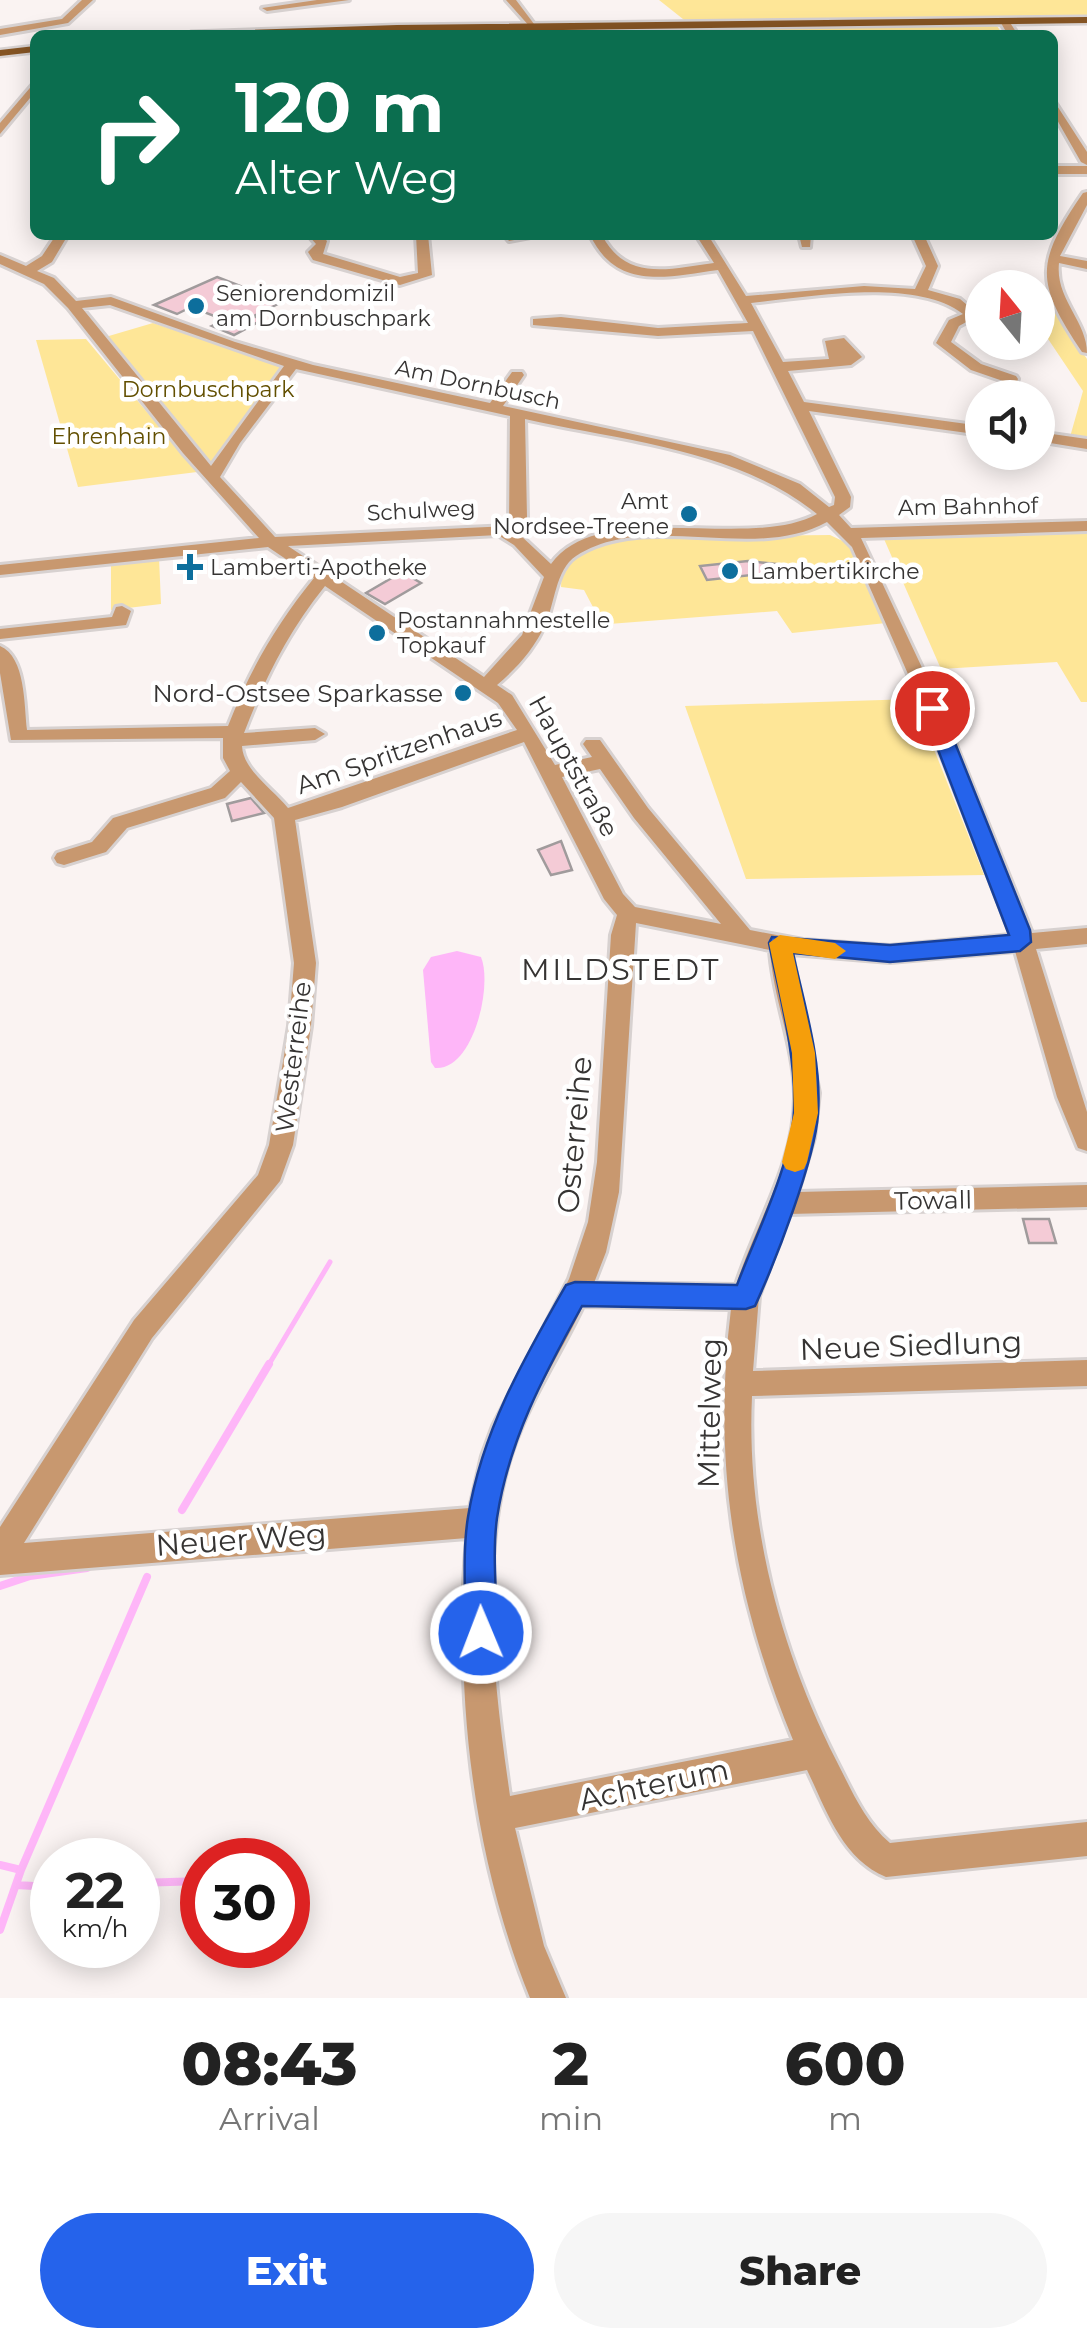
<!DOCTYPE html>
<meta charset="utf-8">
<style>
body{margin:0;font-family:Montserrat,sans-serif;background:#f6f6f6;color:#222;height:100vh;display:flex;flex-direction:column;font-size:38px;white-space:nowrap}
*{box-sizing:border-box;margin:0}
p{font-size:32px;color:#767676}
.icon{flex:none;width:55px;height:55px;fill:none;stroke:currentColor;stroke-width:2;stroke-linecap:round;stroke-linejoin:round}
.map{position:relative;height:1998px;overflow:hidden}
.sheet{display:flex;flex-direction:column;background:#fff;flex:1}
.sheet>*{flex:none}
.top-card{position:absolute;left:30px;top:30px;width:1028px;height:210px;border-radius:15px;box-shadow:0 5px 25px #0003;background:#0b6e4f;color:#fff;overflow:hidden}
.needle{width:65px;rotate:342deg}
.buttons{position:absolute;left:965px;top:270px;display:grid;gap:20px}
.buttons a{display:grid;place-items:center;width:90px;height:90px;border-radius:50%;background:#fff;box-shadow:0 5px 25px #0003;font-size:50px}
.speed{position:absolute;left:30px;top:1838px;display:flex;gap:20px;font-size:50px;font-weight:700;text-align:center}
.speed>*{display:grid;place-content:center;width:130px;height:130px;border-radius:50%;background:#fff;box-shadow:0 5px 25px #0003;line-height:1}
.speed small{font-size:25px;font-weight:400}
.speed .limit{border:15px solid #d22;background:#fff;color:#111}
.pin{position:absolute;display:grid;place-items:center;width:85px;height:85px;color:#fff;margin:-42px;border:5px solid #fff;border-radius:50%;box-shadow:0 2px 10px #0007}
.me{position:absolute;width:110px;margin:-55px;rotate:359deg;stroke-linejoin:round;filter:drop-shadow(0 0 8px #0008)}
.turn{display:flex;align-items:center;gap:35px;height:210px;padding:0 40px;font-size:45px}
.turn .icon{width:130px;height:130px;stroke-width:2.5}
.turn b{display:block;font-size:70px;line-height:85px}
.eta{display:flex;justify-content:space-evenly;align-items:center;height:170px;text-align:center}
.eta b{font-size:60px;font-weight:800;line-height:70px}
.action{display:flex;gap:20px;margin-top:auto;padding:20px 40px}
.action a{flex:1;height:115px;border-radius:60px;background:#2563eb;color:#fff;font-size:40px;font-weight:800;line-height:115px;text-align:center}
.action a+a{background:#f6f6f6;color:#222}
.map>svg:first-child{display:block}
</style>
<div class="map">
<svg width="1087" height="1998" viewBox="0 0 1087 1998">
<rect width="100%" height="100%" fill="#faf3f2"/>
<path fill="#fee697" d="M 659,0 L 1087,0 L 1087,17 L 688,23 Z
M 997,26 L 1003,35 L 643,35 L 642,29 Z
M 1011,285 L 1048,288 L 1061,321 L 1087,359 L 1087,440 L 1070,437 L 1083,391 L 1038,324 L 1038,288 Z
M 153,323 L 283,366 L 212,463 L 102,338 Z
M 86,339 L 197,472 L 78,487 L 36,340 Z
M 1087,531 L 1087,702 L 1081,702 L 1057,662 L 941,669 L 884,539 Z
M 830,535 L 849,544 L 886,623 L 792,633 L 777,611 L 609,624 L 594,609 L 584,590 L 561,587 L 562,563 L 599,541 L 629,537 Z
M 159,557 L 161,604 L 111,610 L 111,563 Z
M 914,699 L 984,875 L 746,879 L 685,706 Z"/>
<path fill="#feb6f8" d="M 457,951 L 481,957 C 493,986 473,1071 435,1068 L 431,1062 L 423,970 L 431,957 Z"/>
<g fill="none" stroke-linecap="round" stroke-linejoin="round">
<path stroke="#feb6f8" stroke-width="5" d="M 268,1366 L 330,1262"/>
<path stroke="#feb6f8" stroke-width="8" d="M 182,1510 L 269,1364
M 0,1586 L 30,1576 L 87,1568
M 0,1865 L 21,1870
M 138,1883 L 202,1881
M 16,1885 L 52,1887
M 0,1930 L 21,1870 L 147,1577"/>
</g>
<path fill="#f4cbd6" stroke="#a09b9c" stroke-width="2.5" d="M 217,277 L 282,302 L 254,316 L 262,320 L 234,335 L 212,326 L 225,320 L 191,307 L 177,314 L 154,305 Z
M 748,561 L 776,564 L 762,579 L 753,580 L 751,575 L 707,580 L 700,566 Z
M 402,572 L 421,583 L 385,604 L 366,593 Z
M 251,798 L 264,813 L 232,821 L 227,804 Z
M 561,841 L 572,870 L 551,875 L 538,850 Z
M 1023,1219 L 1049,1219 L 1056,1243 L 1029,1243 Z"/>
<g fill="none" stroke-linecap="round" stroke-linejoin="round">
<g stroke="#d7d1d0" stroke-width="6">
<path id="minor" d="M 82,0 L 93,0 L 68,23 L 0,35 L 0,29 L 62,19 Z
M 317,0 L 349,0 L 267,11 L 262,8 Z
M 506,0 L 516,0 L 537,28 L 531,28 Z
M 1006,20 L 1009,21 L 1018,35 L 1008,35 L 1001,23 Z
M 35,82 L 35,92 L 0,134 L 0,123 Z
M 1052,98 L 1087,152 L 1087,165 L 1081,162 L 1052,111 Z
M 1052,166 L 1087,166 L 1087,174 L 1052,174 Z
M 1087,192 L 1087,205 L 1060,256 L 1087,261 L 1087,269 L 1059,263 C 1055,299 1087,321 1087,353 L 1082,352 C 1035,282 1035,263 1083,193 Z
M 56,235 L 68,235 L 52,262 L 37,271 L 54,278 L 76,301 L 111,297 L 235,342 L 313,365 L 490,403 L 512,372 L 522,372 L 524,375 L 503,406 L 730,455 L 800,484 L 829,507 L 834,505 L 835,497 L 753,331 L 658,336 L 533,325 L 533,319 L 561,317 L 658,328 L 748,323 L 718,270 C 666,277 617,291 590,235 L 602,235 C 626,282 669,269 714,263 L 696,235 L 708,235 L 746,296 L 864,286 L 915,289 L 926,266 L 912,235 L 924,235 L 938,266 L 928,290 L 960,299 L 979,315 L 959,326 L 951,342 L 981,364 L 1016,376 L 1018,379 L 1010,398 L 995,398 L 1003,381 L 971,370 L 936,343 L 949,320 L 963,314 C 916,277 807,297 751,303 L 783,362 L 829,359 L 825,341 L 844,338 L 862,357 L 851,365 L 788,371 L 804,402 L 982,426 L 982,435 L 809,411 L 851,497 L 850,507 L 839,515 L 851,528 L 1087,521 L 1087,531 L 861,538 L 941,708 L 1032,933 L 1087,928 L 1087,944 L 1036,949 L 1087,1112 L 1087,1151 L 1078,1148 L 1057,1097 L 1015,951 L 890,962 L 792,954 L 819,1093 L 814,1138 L 798,1192 L 1087,1185 L 1087,1207 L 789,1214 L 759,1296 L 753,1371 L 1087,1360 L 1087,1386 L 752,1396 C 746,1522 780,1649 836,1760 C 851,1789 864,1821 890,1843 L 1087,1822 L 1087,1856 L 886,1877 C 842,1859 826,1809 807,1770 L 515,1828 L 544,1946 L 566,1998 L 530,1998 C 472,1855 454,1692 467,1538 L 0,1575 L 0,1527 L 134,1320 L 258,1175 L 269,1145 L 289,1026 L 294,963 L 274,818 L 241,782 L 225,798 L 127,828 L 106,852 L 64,865 L 57,863 L 54,858 L 57,853 L 92,842 L 113,818 L 211,788 L 230,771 L 223,758 L 223,738 L 11,740 L 0,673 L 0,646 C 26,657 24,706 27,730 L 228,726 C 250,670 276,625 314,578 L 268,547 L 0,575 L 0,565 L 259,538 L 183,453 L 68,308 L 44,284 L 0,264 L 0,255 L 26,266 L 42,256 ZM 110,305 L 284,366 L 211,466 L 82,308 ZM 296,369 L 510,416 L 509,526 L 275,537 L 220,477 L 240,443 ZM 525,419 C 623,441 737,449 817,514 C 748,552 600,496 551,564 L 519,534 L 527,517 ZM 827,522 L 852,547 L 923,708 L 1011,935 L 890,946 L 803,940 L 750,930 L 648,808 L 600,740 L 586,740 L 583,744 L 592,757 L 555,765 L 512,695 L 497,685 C 517,668 534,649 545,625 C 555,604 555,570 576,556 C 647,510 753,563 827,522 ZM 498,535 L 514,545 L 544,577 L 522,635 L 484,677 L 288,546 ZM 325,586 L 498,703 L 517,730 L 288,808 C 272,788 243,770 242,746 L 315,740 L 325,734 L 315,728 L 244,733 C 265,678 288,632 325,586 ZM 524,742 L 604,899 L 617,915 L 611,935 L 597,1162 L 588,1222 L 569,1279 L 493,1426 L 482,1456 L 470,1508 L 24,1543 L 152,1338 L 280,1181 L 293,1145 L 311,1026 L 316,963 L 295,820 L 342,807 ZM 600,769 L 634,818 L 721,924 L 635,907 L 623,894 L 562,777 ZM 636,923 L 770,950 C 773,999 794,1045 795,1094 C 796,1162 756,1222 736,1285 L 594,1283 L 606,1252 L 619,1192 ZM 583,1306 L 731,1309 C 712,1463 734,1597 793,1740 L 510,1796 C 495,1690 477,1555 512,1452 C 529,1400 560,1355 583,1306 Z
M 308,235 L 321,235 L 327,241 L 323,254 L 400,277 L 418,273 L 416,235 L 428,235 L 432,275 L 400,285 L 313,260 L 308,252 L 316,244 Z
M 504,235 L 541,235 L 509,241 Z
M 799,235 L 811,235 L 810,247 L 802,247 Z
M 1038,432 L 1087,439 L 1087,449 L 1038,441 Z
M 122,606 L 131,611 L 126,625 L 0,639 L 0,629 L 112,617 L 116,607 Z"/>
</g>
<g stroke="#d7d1d0" stroke-width="5">
<path id="major" d="M 1087,17 L 1087,23 L 185,35 L 191,32 L 397,25 Z
M 35,46 L 35,52 L 0,56 L 0,50 Z"/>
</g>
<use href="#minor" fill="#c8986f" fill-rule="evenodd"/>
<use href="#major" fill="#855423" fill-rule="evenodd"/>
</g>
<path fill="#2563eb" stroke="#184099" stroke-width="2.5" d="M 932,702 L 941,708 L 1030,930 L 1031,942 L 1020,951 L 890,962 L 793,953 C 804,1005 822,1060 818,1114 C 815,1160 775,1262 755,1306 L 746,1309 L 582,1306 C 544,1375 509,1439 497,1518 C 492,1555 497,1595 497,1633 L 492,1644 L 481,1648 L 470,1644 L 465,1633 C 466,1595 462,1554 468,1517 C 482,1431 523,1360 566,1285 L 575,1282 L 737,1285 C 756,1234 792,1164 794,1110 C 796,1053 780,998 769,943 L 772,937 L 890,945 L 1009,935 L 922,708 Z"/>
<path fill="#f59e0b" d="M 780,935 L 835,943 L 846,951 L 835,959 L 793,953 L 815,1053 L 818,1113 L 807,1162 L 804,1169 L 795,1172 L 786,1169 L 782,1162 L 794,1113 L 792,1053 L 769,943 Z"/>
<g fill="#0d6e9c" stroke="#fff" stroke-width="4">
<circle cx="196" cy="306" r="10"/>
<circle cx="689" cy="514" r="10"/>
<path d="M185 552h10v10h10v10h-10v10h-10v-10h-10v-10h10z"/>
<circle cx="730" cy="571" r="10"/>
<circle cx="377" cy="633" r="10"/>
<circle cx="463" cy="693" r="10"/>
</g>
<g text-anchor="middle" stroke-width="9" stroke-linejoin="round" paint-order="stroke">
<g font-size="22" fill="#363433" stroke="#fff" text-anchor="start">
<text x="216" y="301">Seniorendomizil<tspan x="216" dy="25">am Dornbuschpark</tspan></text>
<text x="669" y="509" text-anchor="end">Amt<tspan x="669" dy="25">Nordsee-Treene</tspan></text>
<text x="210" y="575">Lamberti-Apotheke</text>
<text x="750" y="579">Lambertikirche</text>
<text x="397" y="628">Postannahmestelle<tspan x="397" dy="25">Topkauf</tspan></text>
</g>
<g font-size="22" fill="#363433" stroke="#fff">
<text transform="translate(478 384) rotate(12)" y="8">Am Dornbusch</text>
<text transform="translate(968 506) rotate(-1)" y="8">Am Bahnhof</text>
<text transform="translate(421 510) rotate(-3)" y="8">Schulweg</text>
</g>
<g font-size="22" fill="#624f00" stroke="#fff">
<text x="208" y="397">Dornbuschpark</text>
<text x="109" y="444">Ehrenhain</text>
</g>
<g font-size="25" fill="#363433" stroke="#fff" text-anchor="end">
<text x="443" y="702">Nord-Ostsee Sparkasse</text>
</g>
<g font-size="25" fill="#363433" stroke="#fff">
<text transform="translate(399 751) rotate(-19)" y="9">Am Spritzenhaus</text>
<text transform="translate(574 766) rotate(61)" y="9">Hauptstraße</text>
<text transform="translate(293 1057) rotate(-83)" y="9">Westerreihe</text>
<text transform="translate(933 1200) rotate(-1)" y="9">Towall</text>
</g>
<g font-size="30" letter-spacing="2.5" fill="#363433" stroke="#fff">
<text x="621" y="980">MILDSTEDT</text>
</g>
<g font-size="30" fill="#363433" stroke="#fff">
<text transform="translate(575 1135) rotate(-85)" y="10">Osterreihe</text>
<text transform="translate(911 1346) rotate(-2)" y="10">Neue Siedlung</text>
<text transform="translate(710 1413) rotate(-89)" y="10">Mittelweg</text>
<text transform="translate(241 1540) rotate(-4)" y="10">Neuer Weg</text>
<text transform="translate(654 1785) rotate(-12)" y="10">Achterum</text>
</g>
</g>
</svg>
<div class="buttons">
<a><svg class="needle" viewBox="-14 -14 28 28"><path d="M0-13l5 13h-10z" fill="#e53935"/><path d="M0 13l5-13h-10z" fill="#767676"/></svg></a>
<a><svg class="icon" aria-label="sound" viewBox="0 0 24 24"><path d="M4 9h4l5-4v14l-5-4H4zM17 9q2 3 0 6"/></svg></a>
</div>
<div class="speed"><div>22<small>km/h</small></div><div class="limit">30</div></div>
<div class="pin" style="left:932px;top:708px;background:#d93025"><svg class="icon" aria-label="arrive" viewBox="0 0 24 24"><path d="M6 21V4h12l-3 4 3 4H6"/></svg></div>
<svg class="me" style="left:481px;top:1633px" viewBox="-20 -20 40 40"><circle r="17" fill="#2563eb" stroke="#fff" stroke-width="3"/><path d="M0-11L8 9 0 5-8 9z" fill="#fff"/></svg>
<div class="top-card">
<div class="turn"><svg class="icon" aria-label="right" viewBox="0 0 24 24"><path d="M7 20v-9h11M14 6l5 5-5 5"/></svg><div><b>120 m</b>Alter Weg</div></div>
</div>
</div>
<section class="sheet">
<div class="eta">
<div><b>08:43</b><p>Arrival</p></div>
<div><b>2</b><p>min</p></div>
<div><b>600</b><p>m</p></div>
</div>
<div class="action"><a>Exit</a><a>Share</a></div>
</section>
